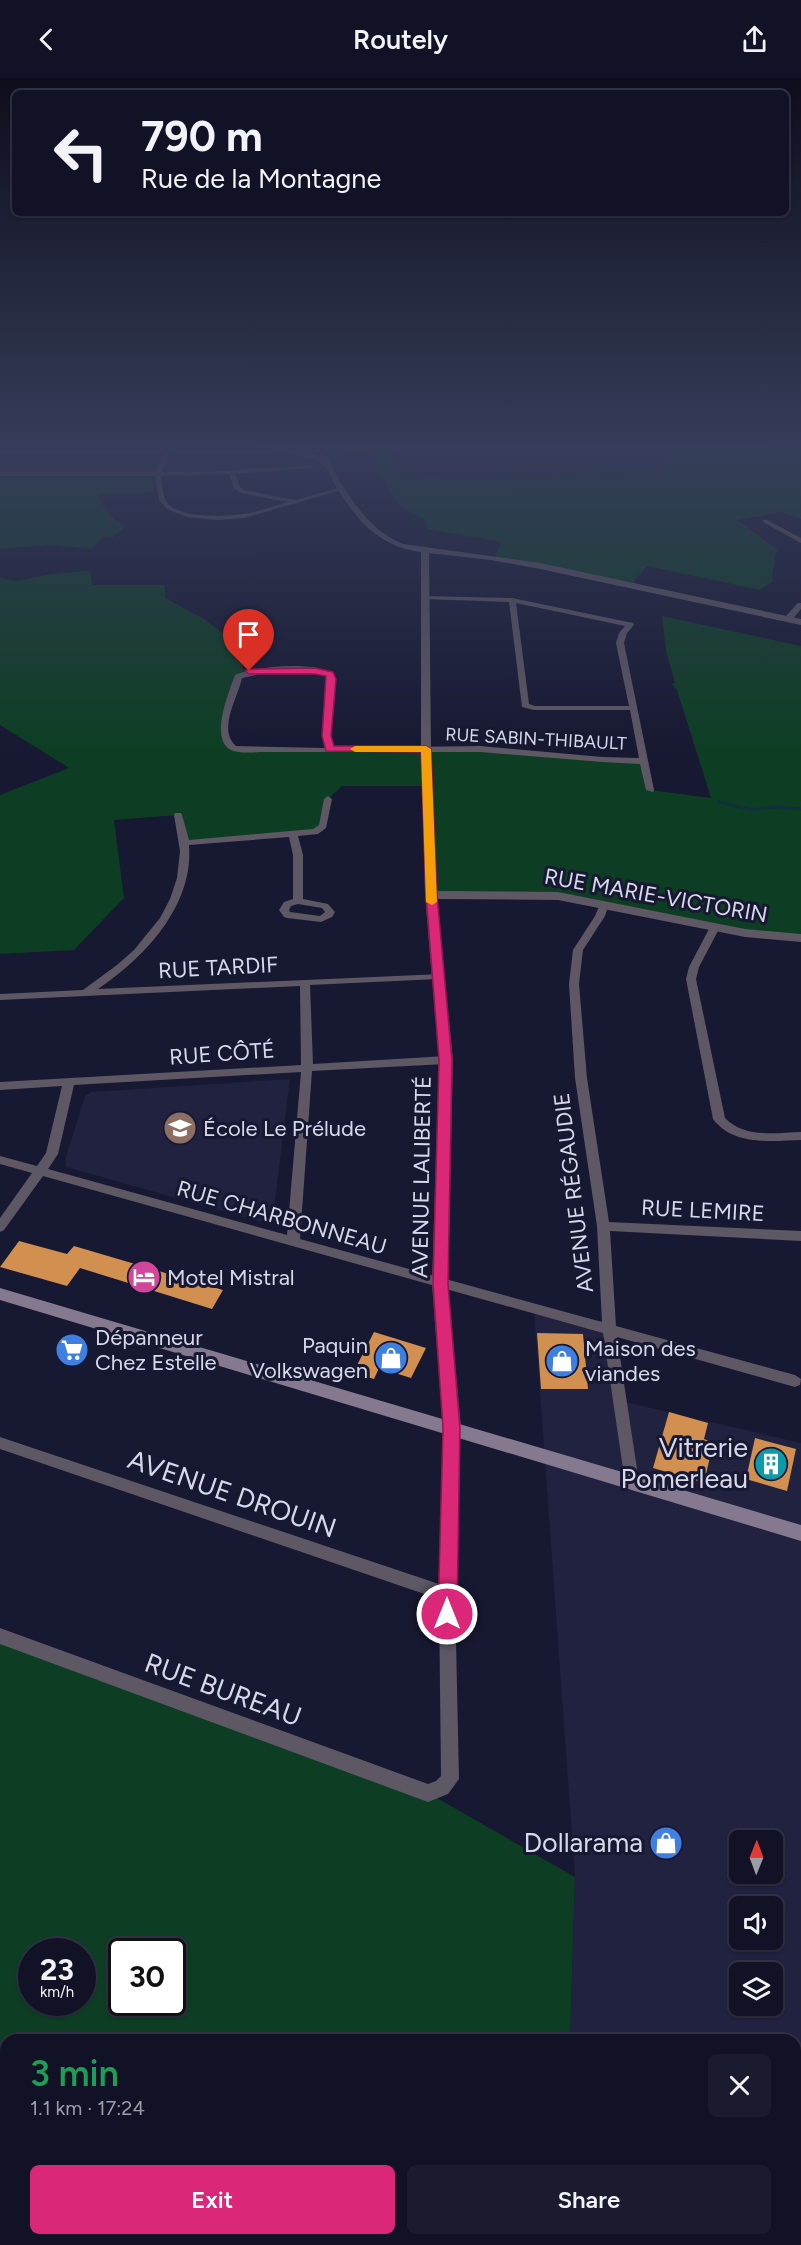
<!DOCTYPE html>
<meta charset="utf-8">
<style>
body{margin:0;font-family:Figtree,sans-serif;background:#1a1b2e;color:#f1f3f6;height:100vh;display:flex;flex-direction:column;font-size:22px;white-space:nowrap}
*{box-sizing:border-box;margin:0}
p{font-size:20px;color:#9c9ea7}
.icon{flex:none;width:33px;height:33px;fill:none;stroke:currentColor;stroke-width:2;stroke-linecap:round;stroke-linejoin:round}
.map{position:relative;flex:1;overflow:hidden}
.sheet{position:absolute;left:0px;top:1956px;width:801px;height:212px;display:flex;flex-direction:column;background:#111226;border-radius:18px 18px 0 0;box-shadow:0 2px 4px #0004,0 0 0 2px #303243}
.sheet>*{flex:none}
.banner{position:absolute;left:12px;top:12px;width:777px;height:126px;border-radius:9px;box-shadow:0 2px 4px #0004,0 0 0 2px #303243;background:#111226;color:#f1f3f6;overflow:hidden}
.needle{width:39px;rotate:1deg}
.controls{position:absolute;left:729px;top:1752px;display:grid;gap:12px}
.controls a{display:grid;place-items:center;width:54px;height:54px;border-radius:9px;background:#111226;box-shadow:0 2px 4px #0004,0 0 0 2px #303243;font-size:30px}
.speed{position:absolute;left:18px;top:1860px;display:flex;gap:12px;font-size:30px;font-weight:700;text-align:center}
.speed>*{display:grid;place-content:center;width:78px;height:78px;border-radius:50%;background:#111226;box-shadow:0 2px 4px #0004,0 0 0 2px #303243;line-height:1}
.speed small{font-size:15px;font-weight:400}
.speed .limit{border:3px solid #111;border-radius:9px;background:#fff;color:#111}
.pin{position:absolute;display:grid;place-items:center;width:51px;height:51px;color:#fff;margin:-62px -26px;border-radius:50% 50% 50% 0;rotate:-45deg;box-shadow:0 0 6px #0007}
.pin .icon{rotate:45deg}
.me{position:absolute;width:66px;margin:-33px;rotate:0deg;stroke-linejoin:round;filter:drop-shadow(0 0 4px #0008)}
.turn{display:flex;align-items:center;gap:21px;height:126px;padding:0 30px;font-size:27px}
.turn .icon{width:78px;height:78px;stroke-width:2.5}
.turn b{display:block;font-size:42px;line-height:51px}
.round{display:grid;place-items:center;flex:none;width:63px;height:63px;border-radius:9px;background:#1a1b2e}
.head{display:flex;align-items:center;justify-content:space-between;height:102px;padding:0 30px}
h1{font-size:36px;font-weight:600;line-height:45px;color:#1e9e55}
.primary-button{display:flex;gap:12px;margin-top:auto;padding:12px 30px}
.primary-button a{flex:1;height:69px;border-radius:9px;background:#db2777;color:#fff;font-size:24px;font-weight:600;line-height:69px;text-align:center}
.primary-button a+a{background:#1a1b2e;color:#f1f3f6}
header{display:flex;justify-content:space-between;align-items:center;height:78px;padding:0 30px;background:#111226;font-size:27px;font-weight:600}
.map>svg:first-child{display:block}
</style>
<header><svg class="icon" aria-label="back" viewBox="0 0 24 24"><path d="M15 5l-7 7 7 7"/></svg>Routely<svg class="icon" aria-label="share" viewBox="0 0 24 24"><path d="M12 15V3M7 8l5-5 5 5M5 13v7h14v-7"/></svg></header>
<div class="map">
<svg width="801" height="2167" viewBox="0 0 801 2167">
<rect width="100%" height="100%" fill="#171832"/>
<path fill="#212140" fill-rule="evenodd" d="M 290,1001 L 272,1147 L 66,1089 L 65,1082 L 85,1018 L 91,1014 Z
M 534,1231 L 609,1251 L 621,1323 L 801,1365 L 801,2030 L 795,2029 L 795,1962 L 570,1962 L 575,1799 ZM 740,1762 L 772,1762 L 772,1796 L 740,1796 ZM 740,1828 L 772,1828 L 772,1862 L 740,1862 ZM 740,1894 L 772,1894 L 772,1928 L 740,1928 Z"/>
<path fill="#0d3e23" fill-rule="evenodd" d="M 349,368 L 392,368 L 393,395 L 423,400 L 661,395 L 680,368 L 801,368 L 801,441 L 782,434 L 737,442 L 778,472 L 775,476 L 772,504 L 760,512 L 647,488 L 631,507 L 495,480 L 501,464 L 428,451 L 423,440 L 402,430 L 375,390 L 375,377 L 342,375 Z
M 0,397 L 152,397 L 154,414 L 98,417 C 105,431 111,443 126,448 L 113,459 L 104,458 L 92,471 L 50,467 L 0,471 Z
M 90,493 L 92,507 L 165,507 L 165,520 L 204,541 L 237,566 L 244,595 L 238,599 L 224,658 L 234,670 L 481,671 L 643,683 L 650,712 L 711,720 L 677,612 L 672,606 L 675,604 L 666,573 L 662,538 L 801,568 L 801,860 L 745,855 L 577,821 L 431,817 L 427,708 L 342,708 L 328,721 L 323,748 L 315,754 L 184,765 L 178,737 L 114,742 L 124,820 L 74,872 L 0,876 L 0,717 L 69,690 L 0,647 L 0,500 L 16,503 L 52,496 Z
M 0,1558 L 428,1715 L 575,1799 L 570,1962 L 6,1962 L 6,2162 L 795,2162 L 795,2029 L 801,2030 L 801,2167 L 0,2167 ZM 32,1874 L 82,1874 L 82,1924 L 32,1924 ZM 122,1874 L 172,1874 L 172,1924 L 122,1924 Z"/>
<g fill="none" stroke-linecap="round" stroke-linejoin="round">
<path stroke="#0e313d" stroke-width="3" d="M 719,724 L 751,732 L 771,729 L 801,731"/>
</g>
<path fill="#d18f50" d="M 19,1163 L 67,1176 L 74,1168 L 223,1212 L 212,1231 L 80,1190 L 67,1208 L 0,1189 Z
M 374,1254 L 426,1270 L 411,1300 L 379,1290 L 374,1301 L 353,1295 Z
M 537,1255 L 583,1256 L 588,1311 L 541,1311 Z
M 669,1334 L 708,1345 L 704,1361 L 709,1363 L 705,1378 L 710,1379 L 704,1405 L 653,1390 Z
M 755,1360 L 796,1371 L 787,1413 L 746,1401 Z"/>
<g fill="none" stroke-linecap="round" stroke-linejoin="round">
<path fill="#5e5764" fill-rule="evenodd" d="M 167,368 L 173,368 L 172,371 L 321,371 L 323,374 L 170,375 L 162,394 L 210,394 L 311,387 L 313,390 L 235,396 L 240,409 L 244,412 L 295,422 L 342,409 L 345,411 L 244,440 L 217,442 L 187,439 L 167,431 L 159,422 L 155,398 L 0,398 L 0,394 L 156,394 L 164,375 L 0,375 L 0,371 L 166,371 ZM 229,396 L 234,410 L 240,415 L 288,424 C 273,428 258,434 243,436 C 225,439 173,441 165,421 C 162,414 162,405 161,398 Z
M 763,442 L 767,442 L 801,460 L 801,465 L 763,444 Z
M 423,518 L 512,520 L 633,545 L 634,547 L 627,555 L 624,565 L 654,712 L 653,714 L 646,712 L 640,686 L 602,684 L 480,674 L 264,674 C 255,674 240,676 231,672 C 209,661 229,614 235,597 C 257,588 313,583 334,596 L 331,658 L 333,670 L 480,668 L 602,679 L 639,680 L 630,632 L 534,632 L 522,629 L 509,524 L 425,521 L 423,520 ZM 516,525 L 625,548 L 619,555 L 616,565 L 629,628 L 535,628 L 529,626 ZM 269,594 L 297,594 L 326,597 L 323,658 L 325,670 L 236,668 C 217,651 238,620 242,600 Z
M 798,525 L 801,525 L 801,531 L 791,543 L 785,543 L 785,539 Z
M 328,718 L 332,721 L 326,750 L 318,756 L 298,758 L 303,777 L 303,821 L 328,826 L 335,834 L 332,839 L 321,844 L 287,840 L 284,839 L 279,832 L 284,824 L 293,821 L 293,777 L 289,759 L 189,767 C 194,828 144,880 98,911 L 442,896 L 443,898 L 438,901 L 310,907 L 313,986 L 446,978 L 452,982 L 446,986 L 312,993 L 300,1161 L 602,1244 L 597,1148 L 575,1000 L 569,906 L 573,872 L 595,838 L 601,824 L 607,824 L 609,826 L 605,838 L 583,872 L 579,906 L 587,1000 L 609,1144 L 801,1153 L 801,1163 L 610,1153 L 616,1248 L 795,1297 L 801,1301 L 800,1307 L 795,1309 L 617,1259 L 639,1404 L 637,1408 L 632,1410 L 627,1408 L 625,1404 L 603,1255 L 43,1098 L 4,1152 L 0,1154 L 0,1140 L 32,1095 L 0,1086 L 0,1078 L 37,1088 L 46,1075 L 62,1008 L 0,1012 L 0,1004 L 301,987 L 300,908 L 0,922 L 0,916 L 83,912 L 117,887 L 134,872 L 160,840 L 170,821 L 177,800 L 180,773 L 174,737 L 175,735 L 181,735 L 182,737 L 189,762 L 313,751 L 319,747 L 324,721 ZM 298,826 L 322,830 L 325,834 L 320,838 L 290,834 L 289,832 L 291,828 ZM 301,994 L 287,1157 L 48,1091 L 58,1076 L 74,1007 Z
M 715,846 L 720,849 L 699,889 L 696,901 L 725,1040 C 744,1060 775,1055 801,1054 L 801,1062 C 772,1063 733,1068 713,1041 L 686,901 L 689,889 L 710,849 Z
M 452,1344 L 457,1346 L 459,1350 L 455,1516 L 459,1701 L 448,1716 L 428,1724 L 0,1566 L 0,1550 L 428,1706 L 436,1703 L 441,1698 L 439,1521 L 0,1371 L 0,1359 L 439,1506 L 445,1350 L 447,1346 Z"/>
<path fill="#5e5764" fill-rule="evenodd" d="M 331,368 L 326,376 C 343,410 365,451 403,466 L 540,485 L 801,541 L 801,547 L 540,491 L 491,482 L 429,475 L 431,671 L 437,813 L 558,814 L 745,851 L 801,856 L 801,864 L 745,859 L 558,822 L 437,821 L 453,982 L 448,1206 L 461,1350 L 458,1355 L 452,1357 L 446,1355 L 443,1350 L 432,1206 L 439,982 L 425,817 L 421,671 L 421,474 C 380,468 360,446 338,412 C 333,405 330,394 324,388 C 314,376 297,381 285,374 C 294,370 311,374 320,379 L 320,369 Z"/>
<path fill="#84798e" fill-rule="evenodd" d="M 0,1210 L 801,1447 L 801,1463 L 0,1222 Z"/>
</g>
<linearGradient id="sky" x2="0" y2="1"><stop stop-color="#0d0d1c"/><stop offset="0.55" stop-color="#363d5a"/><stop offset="1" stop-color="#363d5a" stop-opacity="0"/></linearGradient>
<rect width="801" height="672" fill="url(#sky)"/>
<path fill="#db2777" stroke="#8e194d" stroke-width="1.5" d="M 315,590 L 333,594 L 336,601 L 331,658 L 334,668 L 426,668 L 431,671 L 437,817 L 452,982 L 448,1206 L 460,1350 L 457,1536 L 454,1542 L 447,1545 L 441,1542 L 438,1536 L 443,1350 L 433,1206 L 439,982 L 426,817 L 421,674 L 326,673 L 322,658 L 326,598 L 315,596 L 249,596 L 245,593 L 249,591 Z"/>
<path fill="#f59e0b" d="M 426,668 L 431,671 L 437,824 L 432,827 L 426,824 L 421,674 L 355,674 L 350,671 L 355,668 Z"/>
<defs>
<g id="school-disc" transform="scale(1.725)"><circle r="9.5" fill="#8d6e63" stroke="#171832"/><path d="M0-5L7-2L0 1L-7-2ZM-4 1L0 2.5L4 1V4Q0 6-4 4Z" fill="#fff"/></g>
<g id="hotel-disc" transform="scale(1.725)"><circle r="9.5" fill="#d1479c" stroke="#171832"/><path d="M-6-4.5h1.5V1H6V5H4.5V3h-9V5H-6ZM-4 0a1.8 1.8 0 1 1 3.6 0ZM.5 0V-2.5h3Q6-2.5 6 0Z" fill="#fff"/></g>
<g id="supermarket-disc" transform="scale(1.725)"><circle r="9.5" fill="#3f7fe0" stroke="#171832"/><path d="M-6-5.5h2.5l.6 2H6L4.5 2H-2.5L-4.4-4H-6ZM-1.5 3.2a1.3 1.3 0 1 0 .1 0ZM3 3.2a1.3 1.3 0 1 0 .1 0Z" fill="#fff"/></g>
<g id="shop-disc" transform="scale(1.725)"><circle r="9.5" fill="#3f7fe0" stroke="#171832"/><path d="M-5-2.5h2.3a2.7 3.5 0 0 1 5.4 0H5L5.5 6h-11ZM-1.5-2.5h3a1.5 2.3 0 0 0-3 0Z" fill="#fff"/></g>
<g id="building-disc" transform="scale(1.725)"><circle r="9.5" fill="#0f9aa8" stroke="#171832"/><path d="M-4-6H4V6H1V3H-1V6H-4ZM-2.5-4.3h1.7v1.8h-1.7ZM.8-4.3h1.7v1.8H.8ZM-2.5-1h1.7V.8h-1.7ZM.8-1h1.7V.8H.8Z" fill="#fff"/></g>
</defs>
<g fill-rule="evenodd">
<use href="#school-disc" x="180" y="1050"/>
<use href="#hotel-disc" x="144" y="1199"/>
<use href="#supermarket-disc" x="72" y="1272"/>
<use href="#shop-disc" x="391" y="1280"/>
<use href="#shop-disc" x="562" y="1283"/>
<use href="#building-disc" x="771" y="1386"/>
<use href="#shop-disc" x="666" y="1765"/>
</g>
<g text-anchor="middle" stroke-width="6" stroke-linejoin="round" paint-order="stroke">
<g font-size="18" fill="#d7d9eb" stroke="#171832">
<text transform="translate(536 661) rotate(3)" y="6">RUE SABIN-THIBAULT</text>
</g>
<g font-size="22" fill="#d7d9eb" stroke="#171832">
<text transform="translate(656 817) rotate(10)" y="8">RUE MARIE-VICTORIN</text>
<text transform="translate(218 889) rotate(-3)" y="8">RUE TARDIF</text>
<text transform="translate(222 975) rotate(-4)" y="8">RUE CÔTÉ</text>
<text transform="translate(421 1099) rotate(-89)" y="8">AVENUE LALIBERTÉ</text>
<text transform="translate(573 1115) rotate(-97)" y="8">AVENUE RÉGAUDIE</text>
<text transform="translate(703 1132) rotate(3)" y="8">RUE LEMIRE</text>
<text transform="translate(282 1139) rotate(16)" y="8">RUE CHARBONNEAU</text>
</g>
<g font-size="22" fill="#d7d9eb" stroke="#171832" text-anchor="start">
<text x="203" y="1058">École Le Prélude</text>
<text x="167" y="1207">Motel Mistral</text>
<text x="95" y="1267">Dépanneur<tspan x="95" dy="25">Chez Estelle</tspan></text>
<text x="368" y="1275" text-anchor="end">Paquin<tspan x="368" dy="25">Volkswagen</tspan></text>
<text x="585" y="1278">Maison des<tspan x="585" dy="25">viandes</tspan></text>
</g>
<g font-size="27" fill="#d7d9eb" stroke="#171832" text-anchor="end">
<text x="748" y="1379">Vitrerie<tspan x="748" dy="31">Pomerleau</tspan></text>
<text x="643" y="1774">Dollarama</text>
</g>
<g font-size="27" fill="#d7d9eb" stroke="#171832">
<text transform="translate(232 1416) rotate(19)" y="9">AVENUE DROUIN</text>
<text transform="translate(223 1612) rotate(20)" y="9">RUE BUREAU</text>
</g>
</g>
</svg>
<div class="controls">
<a><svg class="needle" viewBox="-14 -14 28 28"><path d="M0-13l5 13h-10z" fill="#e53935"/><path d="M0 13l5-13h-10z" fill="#9c9ea7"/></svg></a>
<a><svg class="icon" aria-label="sound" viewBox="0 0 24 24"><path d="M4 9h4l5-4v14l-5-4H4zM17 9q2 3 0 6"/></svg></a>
<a><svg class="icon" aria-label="layers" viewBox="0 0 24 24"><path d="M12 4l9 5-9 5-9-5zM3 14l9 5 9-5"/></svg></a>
</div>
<div class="speed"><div>23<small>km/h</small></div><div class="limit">30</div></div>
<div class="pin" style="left:249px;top:593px;background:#d93025"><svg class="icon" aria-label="arrive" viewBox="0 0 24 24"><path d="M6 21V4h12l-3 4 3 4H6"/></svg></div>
<svg class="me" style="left:447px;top:1536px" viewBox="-20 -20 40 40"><circle r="17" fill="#db2777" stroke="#fff" stroke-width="3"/><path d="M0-11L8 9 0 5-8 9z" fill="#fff"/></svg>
<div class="banner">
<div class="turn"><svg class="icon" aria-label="left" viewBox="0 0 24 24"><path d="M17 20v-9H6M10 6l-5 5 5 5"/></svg><div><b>790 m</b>Rue de la Montagne</div></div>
</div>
<section class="sheet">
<div class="head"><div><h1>3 min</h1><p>1.1 km · 17:24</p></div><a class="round"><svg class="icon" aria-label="close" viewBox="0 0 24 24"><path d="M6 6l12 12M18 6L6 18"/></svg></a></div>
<div class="primary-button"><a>Exit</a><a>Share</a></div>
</section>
</div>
